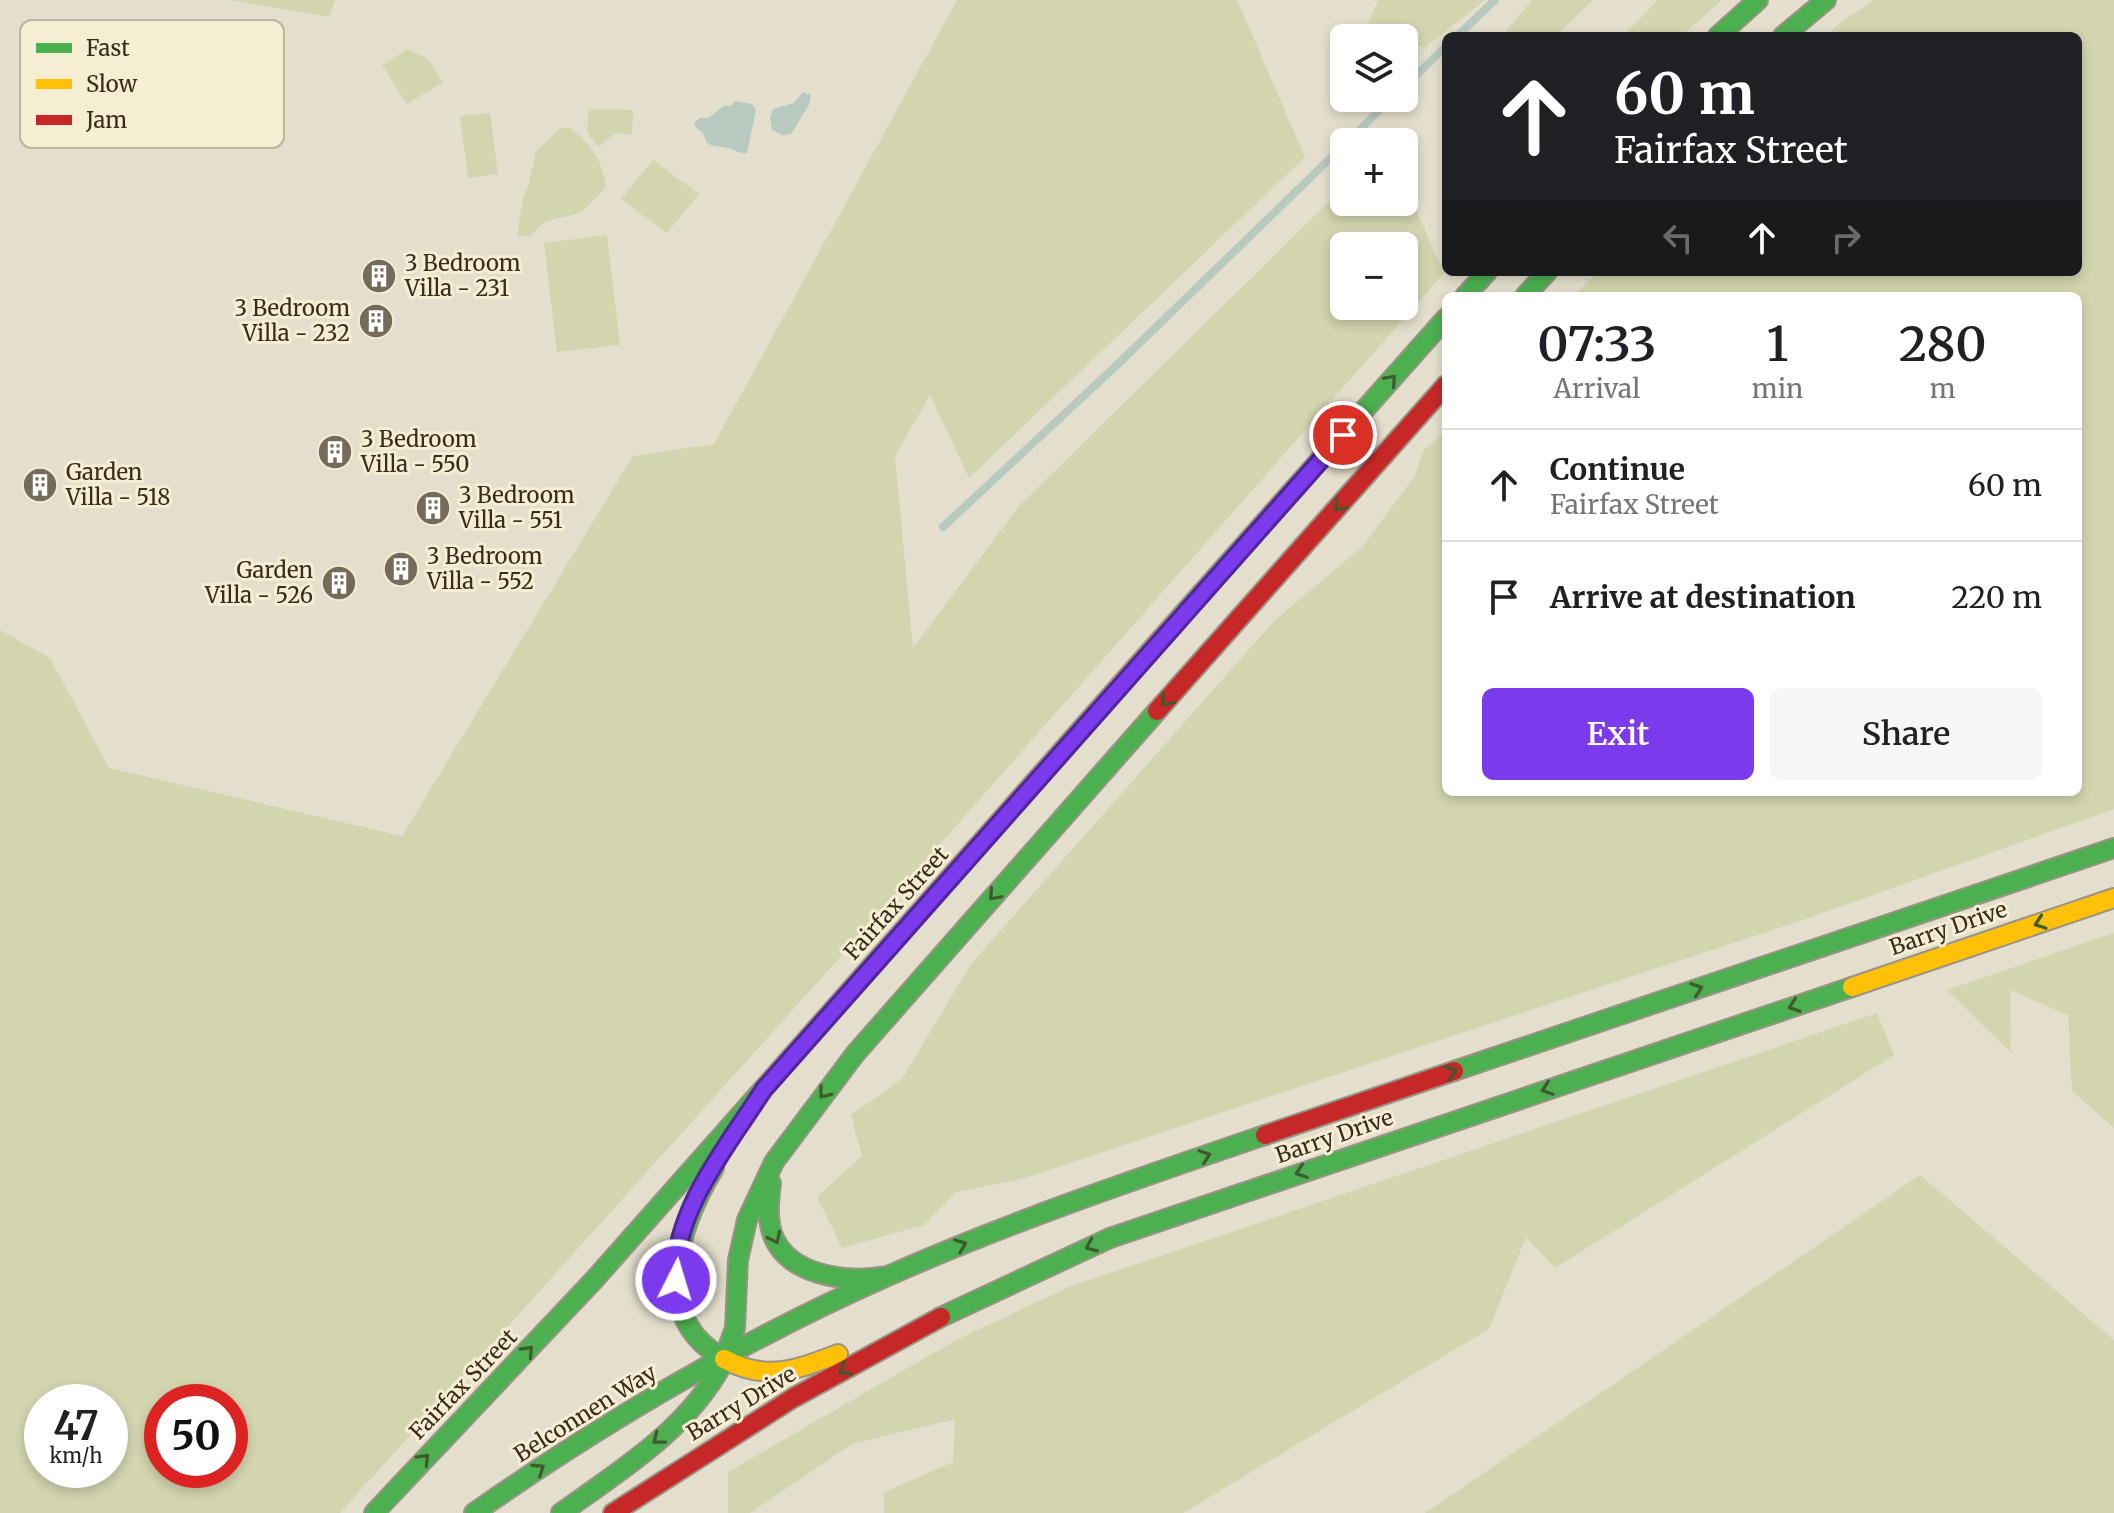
<!DOCTYPE html>
<meta charset="utf-8">
<style>
body{margin:0;font-family:Merriweather,serif;background:#f6f6f6;color:#202124;height:100vh;display:flex;flex-direction:column;font-size:30px;white-space:nowrap}
*{box-sizing:border-box;margin:0}
p{font-size:26px;color:#757577}
.icon{flex:none;width:44px;height:44px;fill:none;stroke:currentColor;stroke-width:2;stroke-linecap:round;stroke-linejoin:round}
.map{position:relative;flex:1;overflow:hidden}
.sheet{position:absolute;left:1442px;top:292px;width:640px;height:504px;display:flex;flex-direction:column;background:#fff;border-radius:12px;box-shadow:0 4px 12px #0003}
.sheet>*{flex:none}
.guide{position:absolute;left:1442px;top:32px;width:640px;height:244px;border-radius:12px;box-shadow:0 4px 12px #0003;background:#202124;color:#fff;overflow:hidden}
.tools{position:absolute;left:1330px;top:24px;display:grid;gap:16px}
.tools a{display:grid;place-items:center;width:88px;height:88px;border-radius:12px;background:#fff;box-shadow:0 4px 12px #0003;font-size:40px}
.speed{position:absolute;left:24px;top:1384px;display:flex;gap:16px;font-size:40px;font-weight:700;text-align:center}
.speed>*{display:grid;place-content:center;width:104px;height:104px;border-radius:50%;background:#fff;box-shadow:0 4px 12px #0003;line-height:1}
.speed small{font-size:20px;font-weight:400}
.speed .limit{border:12px solid #d22;background:#fff;color:#111}
.pin{position:absolute;display:grid;place-items:center;width:68px;height:68px;color:#fff;margin:-34px;border:4px solid #fff;border-radius:50%;box-shadow:0 2px 8px #0007}
.me{position:absolute;width:88px;margin:-44px;rotate:5deg;stroke-linejoin:round;filter:drop-shadow(0 0 6px #0008)}
.turn{display:flex;align-items:center;gap:28px;height:168px;padding:0 40px;font-size:36px}
.turn .icon{width:104px;height:104px;stroke-width:2.5}
.turn b{display:block;font-size:56px;line-height:68px}
.lanes{display:flex;align-items:center;height:76px;padding:0 40px;background:#0003;justify-content:center;gap:40px;direction:ltr}
.lanes .off{opacity:.35}
.eta{display:flex;justify-content:space-evenly;align-items:center;height:136px;text-align:center}
.eta b{font-size:48px;font-weight:600;line-height:56px}
.button{display:flex;gap:16px;margin-top:auto;padding:16px 40px}
.button a{flex:1;height:92px;border-radius:12px;background:#7c3aed;color:#fff;font-size:32px;font-weight:600;line-height:92px;text-align:center}
.button a+a{background:#f6f6f6;color:#202124}
ul{padding:0;list-style:none}
li{display:flex;align-items:center;gap:24px;height:112px;padding:0 40px;border-top:2px solid #e0e0e0}
li div{flex:1}
li b{display:block;font-size:30px}
li em{font-style:normal}
.map>svg:first-child{display:block}
</style>
<div class="map">
<svg width="2114" height="1513" viewBox="0 0 2114 1513">
<rect width="100%" height="100%" fill="#e4dfcc"/>
<path fill="#d2d5ae" fill-rule="evenodd" d="M 231,0 L 335,0 L 329,17 Z
M 957,0 L 1237,0 L 1305,157 L 969,478 L 930,395 L 895,456 L 913,648 L 1019,506 L 1344,187 L 1344,202 L 1404,202 L 1404,183 L 1444,273 L 851,945 L 340,1513 L 0,1513 L 0,630 L 50,658 L 109,768 L 402,836 L 633,456 L 714,444 ZM 1344,246 L 1404,246 L 1404,306 L 1344,306 ZM 42,1402 L 110,1402 L 110,1470 L 42,1470 ZM 162,1402 L 230,1402 L 230,1470 L 162,1470 Z
M 1378,0 L 1485,0 L 1424,48 L 1404,41 L 1404,38 L 1367,26 Z
M 1532,0 L 1593,0 L 1556,36 L 1502,36 Z
M 1658,0 L 1722,0 L 1681,36 L 1623,36 Z
M 1874,0 L 2114,0 L 2114,809 L 1803,920 L 1018,1180 L 956,1192 L 924,1225 L 842,1248 L 817,1197 L 862,1156 L 851,1115 L 902,1079 L 971,964 L 1274,621 L 1363,546 L 1416,474 L 1423,451 L 1446,430 L 1446,792 L 2078,792 L 2078,296 L 1573,296 L 1598,272 L 2078,272 L 2078,36 L 1826,36 L 1840,23 Z
M 408,49 L 429,60 L 443,82 L 407,104 L 382,65 Z
M 589,109 L 633,110 L 632,135 L 616,132 L 599,147 L 587,132 Z
M 490,113 L 498,174 L 468,178 L 460,116 Z
M 569,127 C 591,145 602,158 606,187 L 587,207 L 579,213 L 545,222 L 530,236 L 517,236 L 523,198 L 529,183 L 536,151 L 560,129 Z
M 653,160 L 699,194 L 667,233 L 621,199 Z
M 607,235 L 620,345 L 557,352 L 544,243 Z
M 2114,933 L 2114,1128 L 2072,1091 L 2068,1015 L 2010,990 L 2011,1053 L 1947,990 Z
M 1877,1013 L 1894,1055 L 1555,1268 L 1526,1237 L 1489,1329 L 1183,1513 L 884,1513 L 884,1492 L 953,1462 L 955,1419 L 852,1444 L 750,1513 L 728,1513 L 728,1472 L 956,1340 L 1069,1287 Z
M 1920,1175 L 2114,1340 L 2114,1513 L 1425,1513 Z"/>
<path fill="#b8cabf" d="M 803,92 L 811,95 L 809,105 L 791,134 L 782,135 L 772,130 L 770,117 L 773,109 L 794,103 Z
M 735,101 L 752,104 L 756,110 L 747,153 C 738,154 736,150 728,148 C 715,145 707,149 703,133 L 697,129 L 694,124 L 699,118 L 709,118 L 723,106 L 730,106 Z"/>
<g fill="none" stroke-linecap="round" stroke-linejoin="round">
<path stroke="#b8cabf" stroke-width="8" d="M 1457,36 L 1495,0
M 1404,87 L 1446,46
M 1347,142 L 1392,98
M 943,527 L 1119,363 L 1344,145"/>
<g stroke="#999385" stroke-width="22">
<path id="fast" d="M 1718,36 L 1758,0
M 1783,36 L 1826,0
M 1465,296 L 1487,272
M 1525,296 L 1547,272
M 1184,613 L 1446,318
M 1454,1071 L 2114,848
M 714,1168 C 679,1227 647,1316 724,1359 L 735,1328 L 738,1260 L 747,1220 L 774,1162 L 855,1054 L 1157,711
M 771,1183 C 769,1200 767,1217 772,1233 C 787,1277 848,1283 887,1276
M 941,1317 L 1110,1238 L 1852,987
M 374,1513 L 594,1280 L 949,879
M 474,1513 C 605,1421 743,1340 890,1275 C 1012,1221 1139,1178 1265,1135
M 561,1513 C 621,1470 687,1430 723,1363"/>
</g>
<g stroke="#999385" stroke-width="22">
<path id="slow" d="M 949,879 L 1184,613
M 1852,987 L 2114,898
M 724,1359 C 766,1382 796,1370 838,1354"/>
</g>
<g stroke="#999385" stroke-width="22">
<path id="jam" d="M 1157,711 L 1446,385
M 1265,1135 L 1454,1071
M 613,1513 L 793,1398 L 941,1317"/>
</g>
<use href="#fast" stroke="#4caf50" stroke-width="18"/>
<use href="#slow" stroke="#ffc107" stroke-width="18"/>
<use href="#jam" stroke="#c62828" stroke-width="18"/>
</g>
<defs><path id="oneway-chevron" d="M-2-3.5L2.5 0L-2 3.5" fill="none" stroke-width="1.6" stroke-linecap="round" stroke-linejoin="round" transform="scale(2)"/></defs>
<g stroke="#3f5a2f">
<use href="#oneway-chevron" transform="translate(1391 380) rotate(-48)"/>
<use href="#oneway-chevron" transform="translate(1339 506) rotate(132)"/>
<use href="#oneway-chevron" transform="translate(1166 701) rotate(132)"/>
<use href="#oneway-chevron" transform="translate(994 895) rotate(132)"/>
<use href="#oneway-chevron" transform="translate(2040 923) rotate(161)"/>
<use href="#oneway-chevron" transform="translate(1697 989) rotate(-19)"/>
<use href="#oneway-chevron" transform="translate(1794 1006) rotate(161)"/>
<use href="#oneway-chevron" transform="translate(1451 1072) rotate(-19)"/>
<use href="#oneway-chevron" transform="translate(1547 1089) rotate(161)"/>
<use href="#oneway-chevron" transform="translate(824 1093) rotate(128)"/>
<use href="#oneway-chevron" transform="translate(1205 1156) rotate(-19)"/>
<use href="#oneway-chevron" transform="translate(1301 1172) rotate(161)"/>
<use href="#oneway-chevron" transform="translate(775 1238) rotate(64)"/>
<use href="#oneway-chevron" transform="translate(961 1245) rotate(-22)"/>
<use href="#oneway-chevron" transform="translate(1091 1246) rotate(157)"/>
<use href="#oneway-chevron" transform="translate(528 1351) rotate(-47)"/>
<use href="#oneway-chevron" transform="translate(844 1370) rotate(151)"/>
<use href="#oneway-chevron" transform="translate(658 1439) rotate(142)"/>
<use href="#oneway-chevron" transform="translate(424 1459) rotate(-47)"/>
<use href="#oneway-chevron" transform="translate(539 1469) rotate(-34)"/>
</g>
<g fill="none" stroke-linecap="round" stroke-linejoin="round">
<g stroke="#51269a" stroke-width="20">
<path id="route" d="M 676,1280 C 671,1213 729,1144 764,1089 L 1343,435"/>
</g>
<use href="#route" stroke="#7c3aed" stroke-width="14"/>
</g>
<defs>
<g id="building-disc" transform="scale(1.8)"><circle r="9.5" fill="#746b5a" stroke="#f6eed2"/><path d="M-4-6H4V6H1V3H-1V6H-4ZM-2.5-4.3h1.7v1.8h-1.7ZM.8-4.3h1.7v1.8H.8ZM-2.5-1h1.7V.8h-1.7ZM.8-1h1.7V.8H.8Z" fill="#fff"/></g>
</defs>
<g fill-rule="evenodd">
<use href="#building-disc" x="379" y="276"/>
<use href="#building-disc" x="376" y="321"/>
<use href="#building-disc" x="335" y="452"/>
<use href="#building-disc" x="40" y="485"/>
<use href="#building-disc" x="433" y="508"/>
<use href="#building-disc" x="401" y="569"/>
<use href="#building-disc" x="339" y="583"/>
</g>
<g text-anchor="middle" stroke-width="6" stroke-linejoin="round" paint-order="stroke">
<g font-size="22" fill="#382c1d" stroke="#f6eed2" text-anchor="start">
<text x="405" y="271">3 Bedroom<tspan x="405" dy="25">Villa - 231</tspan></text>
<text x="350" y="316" text-anchor="end">3 Bedroom<tspan x="350" dy="25">Villa - 232</tspan></text>
<text x="361" y="447">3 Bedroom<tspan x="361" dy="25">Villa - 550</tspan></text>
<text x="66" y="480">Garden<tspan x="66" dy="25">Villa - 518</tspan></text>
<text x="459" y="503">3 Bedroom<tspan x="459" dy="25">Villa - 551</tspan></text>
<text x="427" y="564">3 Bedroom<tspan x="427" dy="25">Villa - 552</tspan></text>
<text x="313" y="578" text-anchor="end">Garden<tspan x="313" dy="25">Villa - 526</tspan></text>
</g>
<g font-size="22" fill="#382c1d" stroke="#f6eed2">
<text transform="translate(896 903) rotate(-48)" y="8">Fairfax Street</text>
<text transform="translate(1948 928) rotate(-19)" y="8">Barry Drive</text>
<text transform="translate(1334 1136) rotate(-19)" y="8">Barry Drive</text>
<text transform="translate(463 1384) rotate(-46)" y="8">Fairfax Street</text>
<text transform="translate(741 1403) rotate(-31)" y="8">Barry Drive</text>
<text transform="translate(585 1413) rotate(-32)" y="8">Belconnen Way</text>
</g>
</g>
<rect x="20" y="20" width="264" height="128" rx="12" fill="#f6eed2" stroke="#bdb49c" stroke-width="2"/>
<rect x="36" y="43" width="36" height="10" fill="#4caf50"/>
<rect x="36" y="79" width="36" height="10" fill="#ffc107"/>
<rect x="36" y="115" width="36" height="10" fill="#c62828"/>
<g font-size="22" fill="#382c1d">
<text x="86" y="56">Fast</text>
<text x="86" y="92">Slow</text>
<text x="86" y="128">Jam</text>
</g>
</svg>
<div class="tools">
<a><svg class="icon" aria-label="layers" viewBox="0 0 24 24"><path d="M12 4l9 5-9 5-9-5zM3 14l9 5 9-5"/></svg></a>
<a>+</a>
<a>−</a>
</div>
<div class="speed"><div>47<small>km/h</small></div><div class="limit">50</div></div>
<div class="pin" style="left:1343px;top:435px;background:#d93025"><svg class="icon" aria-label="arrive" viewBox="0 0 24 24"><path d="M6 21V4h12l-3 4 3 4H6"/></svg></div>
<svg class="me" style="left:676px;top:1280px" viewBox="-20 -20 40 40"><circle r="17" fill="#7c3aed" stroke="#fff" stroke-width="3"/><path d="M0-11L8 9 0 5-8 9z" fill="#fff"/></svg>
<div class="guide">
<div class="turn"><svg class="icon" aria-label="ahead" viewBox="0 0 24 24"><path d="M12 20V5M6 11l6-6 6 6"/></svg><div><b>60 m</b>Fairfax Street</div></div>
<div class="lanes"><svg class="icon off" aria-label="left" viewBox="0 0 24 24"><path d="M17 20v-9H6M10 6l-5 5 5 5"/></svg><svg class="icon" aria-label="ahead" viewBox="0 0 24 24"><path d="M12 20V5M6 11l6-6 6 6"/></svg><svg class="icon off" aria-label="right" viewBox="0 0 24 24"><path d="M7 20v-9h11M14 6l5 5-5 5"/></svg></div>
</div>
<section class="sheet">
<div class="eta">
<div><b>07:33</b><p>Arrival</p></div>
<div><b>1</b><p>min</p></div>
<div><b>280</b><p>m</p></div>
</div>
<ul>
<li><svg class="icon" aria-label="ahead" viewBox="0 0 24 24"><path d="M12 20V5M6 11l6-6 6 6"/></svg><div><b>Continue</b><p>Fairfax Street</p></div><em>60 m</em></li>
<li><svg class="icon" aria-label="arrive" viewBox="0 0 24 24"><path d="M6 21V4h12l-3 4 3 4H6"/></svg><div><b>Arrive at destination</b></div><em>220 m</em></li>
</ul>
<div class="button"><a>Exit</a><a>Share</a></div>
</section>
</div>
